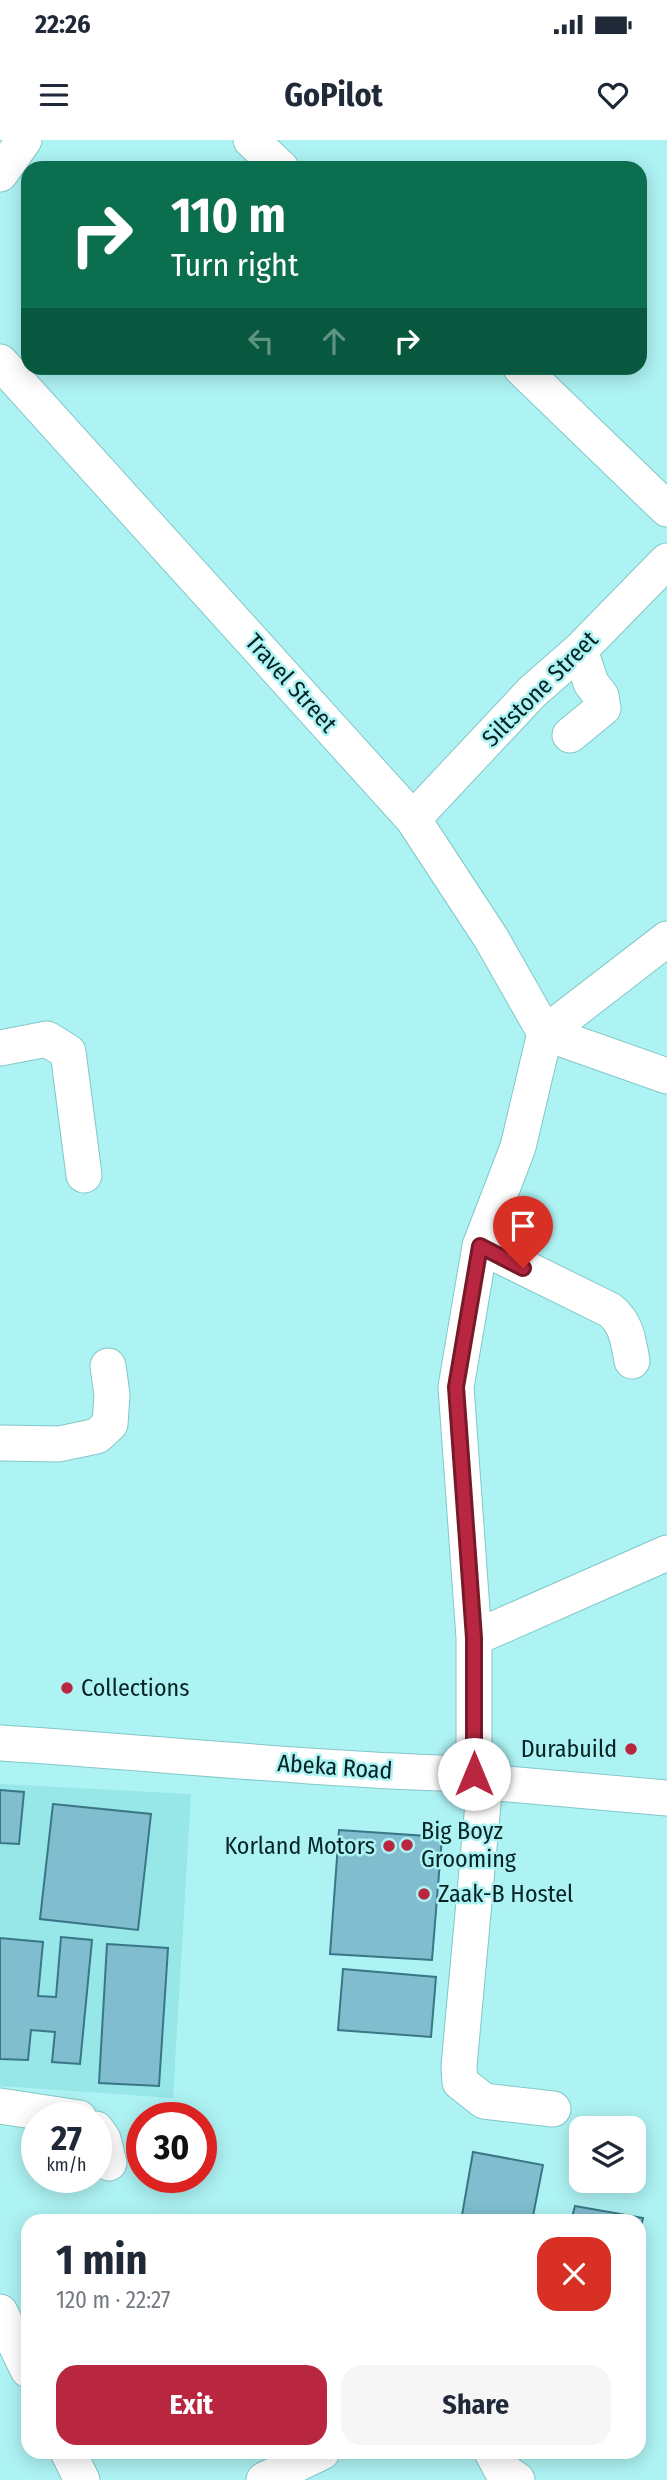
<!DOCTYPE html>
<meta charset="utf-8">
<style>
body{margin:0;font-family:"Fira Sans Condensed",sans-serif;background:#f6f6f7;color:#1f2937;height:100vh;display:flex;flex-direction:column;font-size:26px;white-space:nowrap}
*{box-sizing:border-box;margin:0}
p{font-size:23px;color:#747a83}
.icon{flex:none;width:38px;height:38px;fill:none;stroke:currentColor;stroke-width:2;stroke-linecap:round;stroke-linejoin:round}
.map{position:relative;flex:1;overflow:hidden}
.drawer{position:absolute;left:21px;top:2074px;width:625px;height:245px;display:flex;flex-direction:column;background:#fff;border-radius:21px;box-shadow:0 4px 18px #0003}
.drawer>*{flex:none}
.top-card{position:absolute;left:21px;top:21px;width:626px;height:214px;border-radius:21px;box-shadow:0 4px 18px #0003;background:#0b6e4f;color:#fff;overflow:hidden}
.fabs{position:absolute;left:569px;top:1976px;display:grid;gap:14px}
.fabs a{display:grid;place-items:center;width:77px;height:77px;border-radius:14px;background:#fff;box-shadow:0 4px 18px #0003;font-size:35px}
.speed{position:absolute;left:21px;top:1962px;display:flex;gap:14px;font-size:35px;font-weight:700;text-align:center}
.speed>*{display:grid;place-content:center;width:91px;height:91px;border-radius:50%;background:#fff;box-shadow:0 4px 18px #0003;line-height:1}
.speed small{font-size:18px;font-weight:400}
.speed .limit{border:10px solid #d22;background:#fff;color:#111}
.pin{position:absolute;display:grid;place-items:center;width:60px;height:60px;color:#fff;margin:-72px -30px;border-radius:50% 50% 50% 0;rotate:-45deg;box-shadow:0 0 7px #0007}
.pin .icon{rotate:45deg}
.me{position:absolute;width:77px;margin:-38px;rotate:0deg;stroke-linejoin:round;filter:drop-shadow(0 0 5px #0008)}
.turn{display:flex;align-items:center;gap:24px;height:147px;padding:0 35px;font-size:32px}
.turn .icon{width:91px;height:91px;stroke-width:2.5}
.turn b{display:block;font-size:49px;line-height:60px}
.lanes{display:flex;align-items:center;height:66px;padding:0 35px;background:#0003;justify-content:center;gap:35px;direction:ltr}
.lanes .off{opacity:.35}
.round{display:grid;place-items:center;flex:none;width:74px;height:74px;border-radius:21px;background:#f6f6f7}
.overview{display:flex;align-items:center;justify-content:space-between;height:119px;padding:0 35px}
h1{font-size:42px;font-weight:700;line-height:52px}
.action{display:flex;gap:14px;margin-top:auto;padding:14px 35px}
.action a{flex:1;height:80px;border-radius:21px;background:#b8263f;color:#fff;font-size:28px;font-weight:700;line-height:80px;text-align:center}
.action a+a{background:#f6f6f7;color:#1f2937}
.status{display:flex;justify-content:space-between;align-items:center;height:49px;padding:0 35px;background:#fff;direction:ltr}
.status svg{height:19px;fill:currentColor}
header{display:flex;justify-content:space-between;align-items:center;height:91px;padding:0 35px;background:#fff;font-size:32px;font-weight:700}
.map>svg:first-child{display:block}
</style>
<div class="status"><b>22:26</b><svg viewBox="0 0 49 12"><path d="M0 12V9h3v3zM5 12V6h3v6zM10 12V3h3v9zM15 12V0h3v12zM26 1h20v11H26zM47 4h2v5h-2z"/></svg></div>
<header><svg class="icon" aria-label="menu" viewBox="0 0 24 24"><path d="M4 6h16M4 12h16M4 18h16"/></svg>GoPilot<svg class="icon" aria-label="heart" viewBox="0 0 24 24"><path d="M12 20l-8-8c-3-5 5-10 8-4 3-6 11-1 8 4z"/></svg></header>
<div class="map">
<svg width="667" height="2340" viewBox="0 0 667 2340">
<rect width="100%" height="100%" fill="#aef3f4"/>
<path fill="#97e6e8" d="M 0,1644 L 191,1654 L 173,1958 L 0,1946 Z"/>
<path fill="#7fbdcf" stroke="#397787" stroke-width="2" d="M 0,1650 L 24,1652 L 19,1704 L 0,1703 Z
M 53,1664 L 151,1674 L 138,1790 L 40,1779 Z
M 339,1690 L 442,1697 L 432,1820 L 330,1814 Z
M 61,1797 L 92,1800 L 80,1924 L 52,1922 L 55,1892 L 31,1890 L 28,1920 L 0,1919 L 0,1798 L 43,1802 L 38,1856 L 56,1857 Z
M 107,1804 L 168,1808 L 159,1946 L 99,1943 Z
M 343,1829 L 436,1837 L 431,1897 L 338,1890 Z
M 473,2012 L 543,2025 L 532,2081 L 461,2081 Z
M 575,2066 L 643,2078 L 639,2096 L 639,2081 L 571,2081 Z"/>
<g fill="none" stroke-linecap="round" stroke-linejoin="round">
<g stroke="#83c7c8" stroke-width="37">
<path id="minor" d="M 251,0 L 281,28
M 0,34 L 24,0
M 0,222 L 413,679 L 491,798 L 545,893 L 667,936
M 521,228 L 667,369
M 570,595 L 603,568 L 601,556 L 591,543 L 580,510
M 413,679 L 532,552 L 580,510 L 667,421
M 0,908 L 47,899 L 68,912 L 84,1035
M 480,1106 L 610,1170 C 627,1184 628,1200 632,1221
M 0,1303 L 59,1304 L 97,1296 L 110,1284 L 112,1255 L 108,1226
M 474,1498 L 667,1413
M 0,1603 C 158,1613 316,1630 474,1634 L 485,1642 L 667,1658
M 474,1634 L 474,1498 L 456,1247 L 480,1106 L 518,1007 L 545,893 L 667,799
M 485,1642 L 459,1926 L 460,1942 L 484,1961 L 553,1969
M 0,1966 L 79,1978
M 96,1989 L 103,1999 L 109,2023
M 0,2172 L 28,2230
M 68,2312 L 82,2340
M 492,2312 L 501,2329 L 517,2340
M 264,2340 L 322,2312"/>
</g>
<use href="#minor" stroke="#fff" stroke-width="35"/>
</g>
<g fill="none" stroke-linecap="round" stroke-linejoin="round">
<g stroke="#781929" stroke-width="18">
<path id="route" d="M 474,1634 L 474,1498 L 456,1247 L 480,1106 L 523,1128"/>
</g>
<use href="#route" stroke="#b8263f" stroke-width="12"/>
</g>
<g fill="#b8263f" stroke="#aef3f4" stroke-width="2.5">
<circle cx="67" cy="1548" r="7"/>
<circle cx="631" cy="1609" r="7"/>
<circle cx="407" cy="1705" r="7"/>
<circle cx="389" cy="1706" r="7"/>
<circle cx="424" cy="1754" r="7"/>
</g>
<g text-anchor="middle" stroke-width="5" stroke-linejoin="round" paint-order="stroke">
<g font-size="24" fill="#062324" stroke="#aef3f4">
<text transform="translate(291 543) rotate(48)" y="8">Travel Street</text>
<text transform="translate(540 549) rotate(-45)" y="8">Siltstone Street</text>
<text transform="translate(335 1627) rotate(4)" y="8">Abeka Road</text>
</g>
<g font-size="24" fill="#062324" stroke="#aef3f4" text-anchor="start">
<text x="81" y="1556">Collections</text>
<text x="617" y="1617" text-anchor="end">Durabuild</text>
<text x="421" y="1699">Big Boyz<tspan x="421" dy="28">Grooming</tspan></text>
<text x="375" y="1714" text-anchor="end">Korland Motors</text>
<text x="438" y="1762">Zaak-B Hostel</text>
</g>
</g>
</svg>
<div class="fabs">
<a><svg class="icon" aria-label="layers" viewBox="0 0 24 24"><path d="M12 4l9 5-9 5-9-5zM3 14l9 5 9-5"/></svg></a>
</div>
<div class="speed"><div>27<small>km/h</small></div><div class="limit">30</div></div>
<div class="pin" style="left:523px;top:1128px;background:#d93025"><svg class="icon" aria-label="arrive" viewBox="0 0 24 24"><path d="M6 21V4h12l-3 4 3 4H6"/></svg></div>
<svg class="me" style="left:474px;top:1634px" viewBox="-20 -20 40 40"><circle r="19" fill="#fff"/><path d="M0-13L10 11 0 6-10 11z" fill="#b8263f"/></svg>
<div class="top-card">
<div class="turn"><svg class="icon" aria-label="right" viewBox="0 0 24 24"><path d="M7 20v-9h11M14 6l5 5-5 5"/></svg><div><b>110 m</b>Turn right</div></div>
<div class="lanes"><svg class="icon off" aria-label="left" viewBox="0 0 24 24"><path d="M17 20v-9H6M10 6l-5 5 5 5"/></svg><svg class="icon off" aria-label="ahead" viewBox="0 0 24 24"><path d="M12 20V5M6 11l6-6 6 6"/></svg><svg class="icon" aria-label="right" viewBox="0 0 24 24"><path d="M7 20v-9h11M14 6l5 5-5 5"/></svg></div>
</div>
<section class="drawer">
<div class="overview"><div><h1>1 min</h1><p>120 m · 22:27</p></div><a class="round" style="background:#d93025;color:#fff"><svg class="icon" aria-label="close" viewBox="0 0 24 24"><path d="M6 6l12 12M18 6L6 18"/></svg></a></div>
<div class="action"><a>Exit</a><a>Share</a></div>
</section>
</div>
